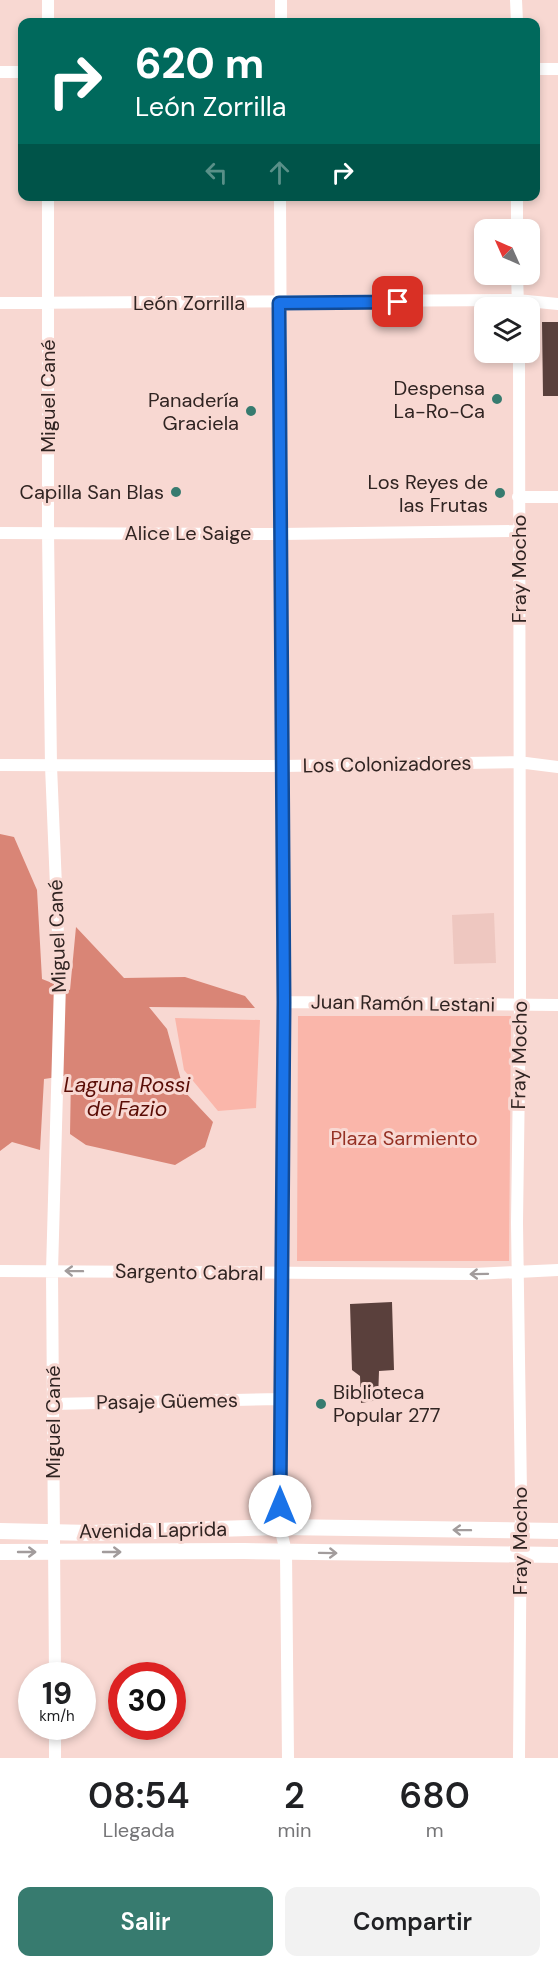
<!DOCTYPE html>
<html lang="es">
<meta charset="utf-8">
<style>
body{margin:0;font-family:"DM Sans",sans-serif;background:#f2f2f2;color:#202124;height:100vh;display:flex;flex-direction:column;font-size:22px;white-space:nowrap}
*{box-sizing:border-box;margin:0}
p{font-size:20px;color:#757577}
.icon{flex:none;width:33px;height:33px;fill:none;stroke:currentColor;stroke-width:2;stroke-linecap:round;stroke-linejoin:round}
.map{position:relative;height:1758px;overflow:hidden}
.details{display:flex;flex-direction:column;background:#fff;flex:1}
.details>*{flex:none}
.guide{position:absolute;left:18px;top:18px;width:522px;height:183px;border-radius:12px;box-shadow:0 3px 9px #0003;background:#00695c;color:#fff;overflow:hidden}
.needle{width:39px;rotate:315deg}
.fabs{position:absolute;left:474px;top:219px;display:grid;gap:12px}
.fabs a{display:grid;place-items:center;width:66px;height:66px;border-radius:12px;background:#fff;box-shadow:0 3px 9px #0003;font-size:30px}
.speed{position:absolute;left:18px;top:1662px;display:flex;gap:12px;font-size:30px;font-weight:700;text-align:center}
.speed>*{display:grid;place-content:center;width:78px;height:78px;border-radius:50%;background:#fff;box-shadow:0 3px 9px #0003;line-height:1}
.speed small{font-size:15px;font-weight:400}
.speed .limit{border:9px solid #d22;background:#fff;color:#111}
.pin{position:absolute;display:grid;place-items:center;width:51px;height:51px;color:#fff;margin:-26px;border-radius:12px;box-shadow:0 3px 9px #0006}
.me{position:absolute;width:66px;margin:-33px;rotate:0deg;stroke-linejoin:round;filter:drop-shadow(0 0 4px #0008)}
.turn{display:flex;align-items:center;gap:21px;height:126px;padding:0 18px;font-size:27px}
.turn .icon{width:78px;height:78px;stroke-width:2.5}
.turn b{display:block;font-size:42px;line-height:51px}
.lanes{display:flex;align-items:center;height:57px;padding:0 18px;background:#0003;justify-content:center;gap:30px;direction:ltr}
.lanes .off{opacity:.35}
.eta{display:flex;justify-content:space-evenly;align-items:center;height:102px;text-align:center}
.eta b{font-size:36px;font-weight:600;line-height:42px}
.primary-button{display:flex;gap:12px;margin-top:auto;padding:12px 18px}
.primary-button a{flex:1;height:69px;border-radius:12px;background:#377b6f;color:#fff;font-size:24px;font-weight:600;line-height:69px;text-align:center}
.primary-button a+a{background:#f2f2f2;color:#202124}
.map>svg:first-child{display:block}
</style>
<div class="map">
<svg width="558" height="1758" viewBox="0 0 558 1758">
<rect width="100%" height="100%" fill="#f8d8d2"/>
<path fill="#eec7c0" d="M 494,913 L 496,963 L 454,964 L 452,915 Z"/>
<path fill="#fab6aa" d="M 298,1016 L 511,1016 L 509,1261 L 297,1261 Z
M 175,1018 L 260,1020 L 256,1108 L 218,1111 L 184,1070 Z"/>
<path fill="#d98576" d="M 0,834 L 14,837 L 37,890 L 42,979 L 70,990 L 76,927 L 124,978 L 185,977 L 245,996 L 255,1008 L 149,1007 L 167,1029 L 184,1091 L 213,1122 L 205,1147 L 175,1165 L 86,1145 L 70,1134 L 71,1075 L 44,1079 L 40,1150 L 12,1142 L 0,1151 Z"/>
<path fill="#5a403c" d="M 542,322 L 558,322 L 558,396 L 543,396 Z
M 392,1302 L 394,1370 L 379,1371 L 378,1400 L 361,1403 L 360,1376 L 352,1370 L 350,1304 Z"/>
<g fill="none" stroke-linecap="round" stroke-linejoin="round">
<path stroke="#fff" stroke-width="12" d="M 516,0 L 517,22
M 48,22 L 48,0
M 281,22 L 281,0
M 536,69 L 558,69
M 0,72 L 22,72
M 48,196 L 48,532 L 51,766 L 60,983 L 52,1271 L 55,1676
M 280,196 L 284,1002 L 280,1527 L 286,1552 L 288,1758
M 517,196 L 517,230
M 517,274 L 518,306
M 0,303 L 517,300 L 558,304
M 519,352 L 520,1005 L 517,1223 L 521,1493 L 519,1758
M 518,497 L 558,497
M 0,533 L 280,534 L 519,531
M 0,765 L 283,766 L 518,762 L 558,767
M 284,1002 L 558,1005
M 0,1271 L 474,1274 L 558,1270
M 53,1404 L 280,1399
M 55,1726 L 55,1758"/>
<path stroke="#fff" stroke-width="16" d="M 0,1531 L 92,1533 L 280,1527 L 558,1531
M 0,1552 L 244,1551 L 558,1555"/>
</g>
<defs><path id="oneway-shaft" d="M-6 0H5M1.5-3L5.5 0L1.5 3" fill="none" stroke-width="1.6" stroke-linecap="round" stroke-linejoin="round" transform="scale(1.5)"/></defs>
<g stroke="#a29c9c">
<use href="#oneway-shaft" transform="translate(74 1271) rotate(-179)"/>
<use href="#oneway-shaft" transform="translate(479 1274) rotate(179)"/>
<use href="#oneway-shaft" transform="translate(462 1530) rotate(-179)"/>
<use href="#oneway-shaft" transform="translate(27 1552)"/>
<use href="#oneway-shaft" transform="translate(112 1552)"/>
<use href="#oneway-shaft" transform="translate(328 1553) rotate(1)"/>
</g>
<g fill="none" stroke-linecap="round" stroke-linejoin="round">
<g stroke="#114b97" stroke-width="15">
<path id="route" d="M 280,1506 L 284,1002 L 279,303 L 398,302"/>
</g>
<use href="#route" stroke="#1a73e8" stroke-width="10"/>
</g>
<g fill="#377b6f" stroke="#f8d8d2" stroke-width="2">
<circle cx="497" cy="399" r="6"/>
<circle cx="251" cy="411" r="6"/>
<circle cx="176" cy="492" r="6"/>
<circle cx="500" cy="493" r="6"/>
<circle cx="321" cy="1404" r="6"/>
</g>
<g text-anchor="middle" stroke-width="6" stroke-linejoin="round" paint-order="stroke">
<g font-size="20" fill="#302422" stroke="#f8d8d2">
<text x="189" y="310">León Zorrilla</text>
<text transform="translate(48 396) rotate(-90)" y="7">Miguel Cané</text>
<text x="188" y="540">Alice Le Saige</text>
<text transform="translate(519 569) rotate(-90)" y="7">Fray Mocho</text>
<text transform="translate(387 764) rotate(-1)" y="7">Los Colonizadores</text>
<text transform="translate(57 936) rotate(-92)" y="7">Miguel Cané</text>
<text transform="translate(403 1003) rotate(1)" y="7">Juan Ramón Lestani</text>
<text transform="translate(519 1055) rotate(-89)" y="7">Fray Mocho</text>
<text transform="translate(189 1272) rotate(1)" y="7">Sargento Cabral</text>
<text transform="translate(167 1401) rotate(-1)" y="7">Pasaje Güemes</text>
<text transform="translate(53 1422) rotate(-90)" y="7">Miguel Cané</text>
<text transform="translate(153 1530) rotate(-1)" y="7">Avenida Laprida</text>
<text transform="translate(520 1541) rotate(-90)" y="7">Fray Mocho</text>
</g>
<g font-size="20" fill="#302422" stroke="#f8d8d2" text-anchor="end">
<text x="485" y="395">Despensa<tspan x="485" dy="23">La-Ro-Ca</tspan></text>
<text x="239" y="407">Panadería<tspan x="239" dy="23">Graciela</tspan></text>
<text x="488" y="489">Los Reyes de<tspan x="488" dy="23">las Frutas</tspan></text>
<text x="164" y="499">Capilla San Blas</text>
<text x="333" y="1399" text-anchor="start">Biblioteca<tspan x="333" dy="23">Popular 277</tspan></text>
</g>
<g font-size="20" fill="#953124" stroke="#f8d8d2">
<text x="404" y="1145">Plaza Sarmiento</text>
</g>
<g font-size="21" font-style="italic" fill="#590c05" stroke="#f8d8d2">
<text x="127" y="1092">Laguna Rossi<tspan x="127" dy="24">de Fazio</tspan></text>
</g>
</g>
</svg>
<div class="fabs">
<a><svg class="needle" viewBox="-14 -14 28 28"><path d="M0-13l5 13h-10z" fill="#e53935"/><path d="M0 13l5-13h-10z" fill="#757577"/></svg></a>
<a><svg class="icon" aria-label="layers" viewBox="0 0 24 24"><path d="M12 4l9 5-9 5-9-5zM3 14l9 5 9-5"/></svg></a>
</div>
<div class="speed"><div>19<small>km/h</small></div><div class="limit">30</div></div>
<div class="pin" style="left:398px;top:302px;background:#d93025"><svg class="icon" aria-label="arrive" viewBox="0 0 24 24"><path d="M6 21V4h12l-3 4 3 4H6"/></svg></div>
<svg class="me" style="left:280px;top:1506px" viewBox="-20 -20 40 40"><circle r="19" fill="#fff"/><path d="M0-13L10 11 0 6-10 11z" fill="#1a73e8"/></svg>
<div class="guide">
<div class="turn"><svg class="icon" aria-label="right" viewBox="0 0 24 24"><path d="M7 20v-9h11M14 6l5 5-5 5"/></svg><div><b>620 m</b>León Zorrilla</div></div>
<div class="lanes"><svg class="icon off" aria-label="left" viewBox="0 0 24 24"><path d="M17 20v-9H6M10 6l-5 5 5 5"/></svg><svg class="icon off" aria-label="ahead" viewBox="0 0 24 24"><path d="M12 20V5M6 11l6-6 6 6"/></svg><svg class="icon" aria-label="right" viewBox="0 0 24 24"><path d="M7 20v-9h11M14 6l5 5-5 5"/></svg></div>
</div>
</div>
<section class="details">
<div class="eta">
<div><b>08:54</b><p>Llegada</p></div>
<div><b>2</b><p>min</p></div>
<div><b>680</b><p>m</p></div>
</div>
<div class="primary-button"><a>Salir</a><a>Compartir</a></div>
</section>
